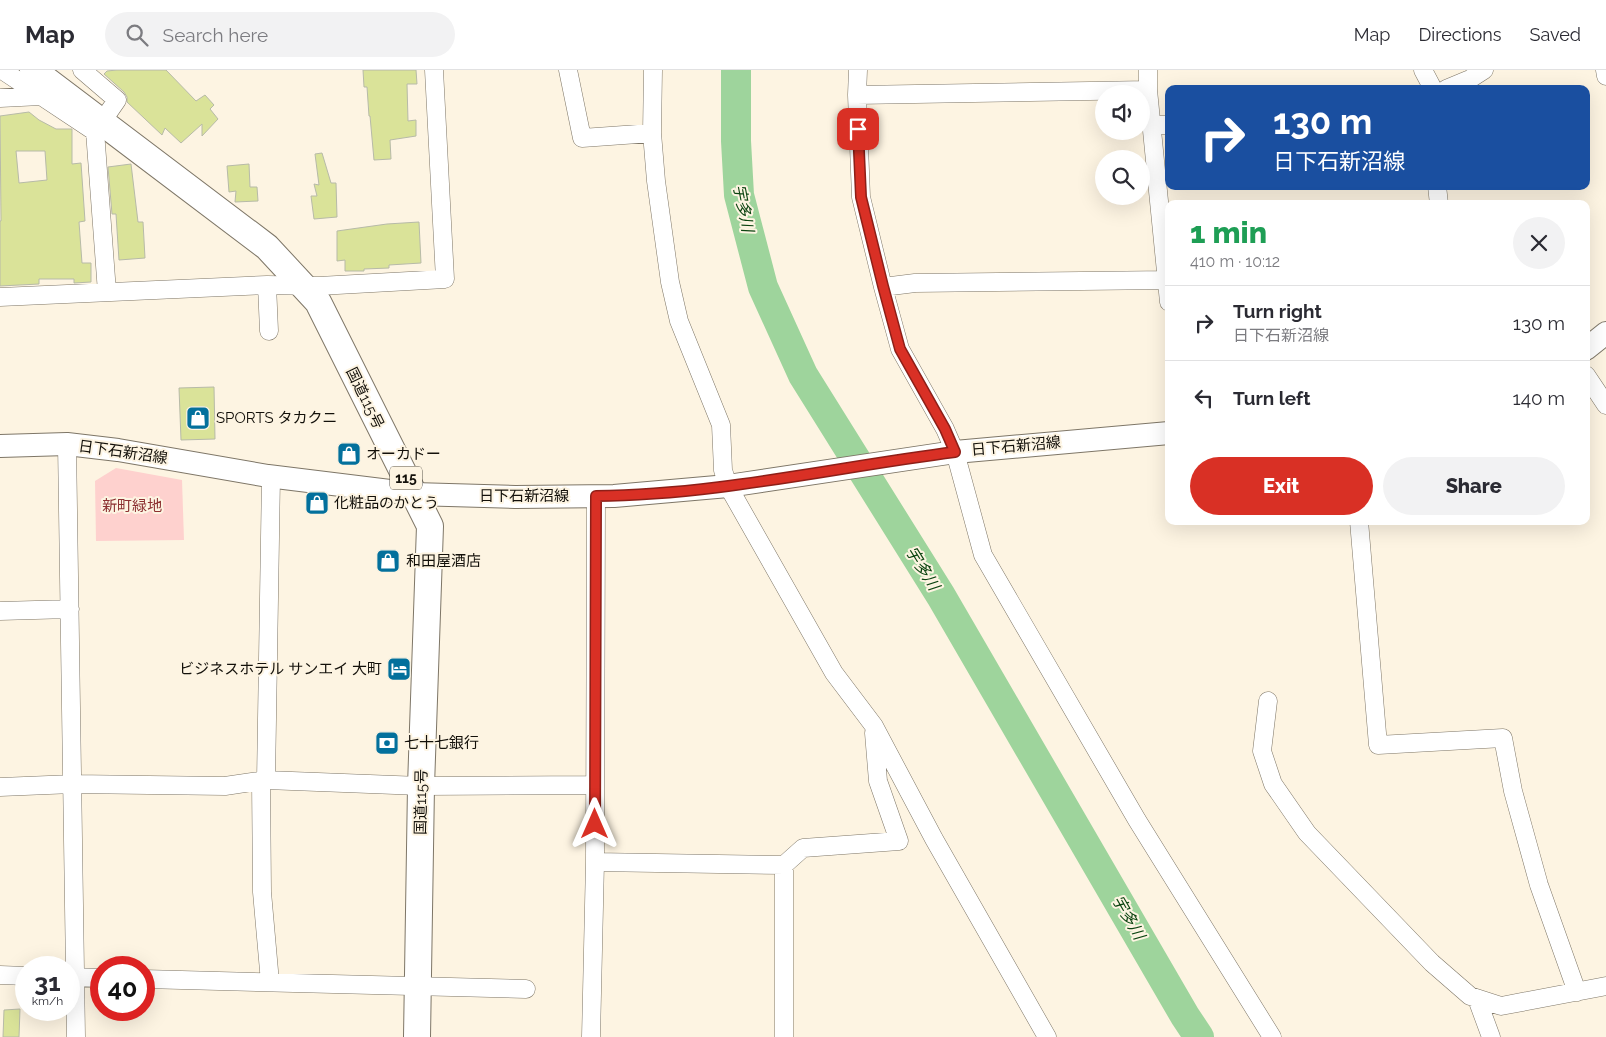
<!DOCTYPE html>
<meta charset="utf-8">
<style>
body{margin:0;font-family:Raleway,"Noto Sans JP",sans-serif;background:#f2f2f3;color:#2b2b33;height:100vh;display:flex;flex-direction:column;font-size:19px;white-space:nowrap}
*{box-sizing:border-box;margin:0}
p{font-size:16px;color:#7c7c81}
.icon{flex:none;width:28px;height:28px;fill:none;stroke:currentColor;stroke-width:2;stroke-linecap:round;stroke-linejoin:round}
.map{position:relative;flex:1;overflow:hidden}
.sheet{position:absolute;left:1165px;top:130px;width:425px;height:325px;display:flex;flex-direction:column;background:#fff;border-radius:10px;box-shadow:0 5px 20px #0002}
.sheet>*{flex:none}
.hud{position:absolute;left:1165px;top:15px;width:425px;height:105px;border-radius:10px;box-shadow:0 5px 20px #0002;background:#1a4fa0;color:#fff;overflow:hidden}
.buttons{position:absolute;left:1095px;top:15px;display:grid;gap:10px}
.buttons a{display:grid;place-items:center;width:55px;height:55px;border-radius:50%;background:#fff;box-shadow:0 5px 20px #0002;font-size:25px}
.speed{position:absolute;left:15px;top:886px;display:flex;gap:10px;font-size:25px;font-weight:700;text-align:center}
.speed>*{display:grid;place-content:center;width:65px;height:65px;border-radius:50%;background:#fff;box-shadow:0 5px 20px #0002;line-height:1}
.speed small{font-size:12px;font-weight:400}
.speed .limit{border:8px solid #d22;background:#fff;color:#111}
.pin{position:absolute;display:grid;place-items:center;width:42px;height:42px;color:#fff;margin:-21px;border-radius:10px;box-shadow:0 2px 8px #0006}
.me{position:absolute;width:55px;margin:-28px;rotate:0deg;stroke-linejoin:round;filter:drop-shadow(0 0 4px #0008)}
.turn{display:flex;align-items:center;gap:18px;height:105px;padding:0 25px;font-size:22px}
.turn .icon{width:65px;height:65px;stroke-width:2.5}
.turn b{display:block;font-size:35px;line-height:42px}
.round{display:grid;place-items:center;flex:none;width:52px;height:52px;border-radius:26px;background:#f2f2f3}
.headline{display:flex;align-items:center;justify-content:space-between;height:85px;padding:0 25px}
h1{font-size:30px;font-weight:800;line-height:38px;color:#1e9e55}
.cta{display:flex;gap:10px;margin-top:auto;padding:10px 25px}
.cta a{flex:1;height:58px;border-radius:30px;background:#d93025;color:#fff;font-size:20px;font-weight:800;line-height:58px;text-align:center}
.cta a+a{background:#f2f2f3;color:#2b2b33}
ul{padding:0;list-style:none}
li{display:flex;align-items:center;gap:15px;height:75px;padding:0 25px;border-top:1px solid #e1e1e2}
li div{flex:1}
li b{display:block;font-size:19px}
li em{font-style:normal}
header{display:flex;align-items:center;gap:30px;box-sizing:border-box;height:70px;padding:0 25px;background:#fff;border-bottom:1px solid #e1e1e2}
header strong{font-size:24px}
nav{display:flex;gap:28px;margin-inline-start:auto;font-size:18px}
.search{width:350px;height:45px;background:#f2f2f3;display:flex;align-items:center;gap:12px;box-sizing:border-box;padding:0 18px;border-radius:28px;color:#7c7c81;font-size:19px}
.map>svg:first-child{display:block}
</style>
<header>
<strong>Map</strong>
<div class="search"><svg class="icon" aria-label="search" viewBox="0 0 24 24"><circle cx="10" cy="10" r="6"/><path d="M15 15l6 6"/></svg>Search here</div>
<nav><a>Map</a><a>Directions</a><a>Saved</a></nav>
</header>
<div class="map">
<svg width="1606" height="967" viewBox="0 0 1606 967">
<rect width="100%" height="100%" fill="#fdf4e2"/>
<path fill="#fed1ce" d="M 116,398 L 182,410 L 184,470 L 96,471 L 95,411 Z"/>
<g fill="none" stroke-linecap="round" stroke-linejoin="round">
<path stroke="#9ed49c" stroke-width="30" d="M 736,0 L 736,71 L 739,125 L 763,217 L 803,305 L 941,526 L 1185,946 L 1199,967"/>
</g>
<path fill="#dae399" stroke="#b7baa8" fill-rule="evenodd" d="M 117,0 L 166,0 L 196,31 L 205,25 L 214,35 L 210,39 L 218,49 L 202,66 L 202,54 L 181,73 L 165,58 L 162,65 L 127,32 L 127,27 L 124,22 L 104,4 L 107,1 Z
M 363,0 L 416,0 L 417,14 L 407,14 L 408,51 L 416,50 L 416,66 L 390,70 L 391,89 L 374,90 L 370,46 L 369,46 L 367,17 L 364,17 Z
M 29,42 L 39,50 L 56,59 L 72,59 L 72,94 L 81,93 L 85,151 L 79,152 L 82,193 L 91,193 L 91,212 L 74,213 L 74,209 L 39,209 L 39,214 L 0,216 L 0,151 L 1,151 L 0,46 ZM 16,81 L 45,81 L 47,110 L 19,113 Z
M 322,83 L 331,113 L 336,113 L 337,147 L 314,149 L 311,126 L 317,126 L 314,114 L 319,115 L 315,84 Z
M 131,94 L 138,152 L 143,152 L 145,188 L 119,190 L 116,144 L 112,144 L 108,97 Z
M 249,94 L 250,117 L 257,117 L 258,131 L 235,132 L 236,121 L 229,122 L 227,96 Z
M 419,152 L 421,193 L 389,195 L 389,198 L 364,199 L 364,201 L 345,201 L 345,190 L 337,191 L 337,161 L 387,154 Z
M 214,317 L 215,369 L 181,370 L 179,318 Z
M 20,939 L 19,967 L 3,967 L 4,940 Z"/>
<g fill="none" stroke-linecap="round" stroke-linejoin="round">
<g stroke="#7e7667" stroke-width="19">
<path id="minor" d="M 2,0 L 94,61
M 82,0 L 117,30 L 108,43
M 568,0 L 582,68 L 652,63
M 653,0 L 652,63 L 656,111 L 670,212 L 679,251 L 721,355 L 723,400 L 728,416 L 834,603 L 874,656 L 934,769 L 1047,967
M 858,0 L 857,25 L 861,127 L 883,217 L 900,279 L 945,359 L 955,382 L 983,485 L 1137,750 L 1272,967
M 1148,0 L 1148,20 L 1169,232
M 1423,0 L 1433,19
M 1605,0 L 1606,6
M 1446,19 L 1470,9 L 1484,0
M 857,25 L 1148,20
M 0,28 L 41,26
M 1153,55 L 1169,55
M 98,56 L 95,61 L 107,222
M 1437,116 L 1439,134
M 267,215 L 269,261
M 883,217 L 915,213 L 1169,210
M 0,227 L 267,215 L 319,216 L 445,209 L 434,0
M 1586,305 L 1606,335
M 67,374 L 76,967
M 1359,451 L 1378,675 L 1503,668 L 1513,721 L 1539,815 L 1577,922
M 0,541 L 70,539
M 1268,631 L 1262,681 L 1273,714 L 1307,763 L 1432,893 L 1470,926 L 1501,936 L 1606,916
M 266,710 L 271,407
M 261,711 L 262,822 L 270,912
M 0,717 L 73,714 L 225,716 L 266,710 L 421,716 L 595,715
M 595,792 L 784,795 L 803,778 L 899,771 L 878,711 L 874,663
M 784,795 L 784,967
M 0,905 L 26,906
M 69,907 L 101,908
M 144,909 L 526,919
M 1477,929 L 1491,967
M 591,967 L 595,792 L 596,426"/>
</g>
<g stroke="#7e7667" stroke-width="24">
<path id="major" d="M 1586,279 L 1606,263
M 0,376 L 67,374 L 118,380 L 268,406 L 414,424 L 515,427 L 614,426 L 728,416 L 955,382 L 1169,363"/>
</g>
<g stroke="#7e7667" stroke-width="28">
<path id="highway" d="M 33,0 L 267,177 L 318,232 L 430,456 L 421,716 L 417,967"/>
</g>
<use href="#minor" stroke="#fff" stroke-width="18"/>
<use href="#major" stroke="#fff" stroke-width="22"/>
<use href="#highway" stroke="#fff" stroke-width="26"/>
</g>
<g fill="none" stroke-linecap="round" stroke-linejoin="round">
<g stroke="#8d1f18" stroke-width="12">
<path id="route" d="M 595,754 L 596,426 C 717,425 836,397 955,382 L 945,359 L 900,279 L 883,216 L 861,127 L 858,59"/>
</g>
<use href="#route" stroke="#d93025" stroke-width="9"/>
</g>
<defs>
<g id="shop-square" transform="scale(1.25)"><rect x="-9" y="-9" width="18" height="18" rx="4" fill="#03709c" stroke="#fdf4e2"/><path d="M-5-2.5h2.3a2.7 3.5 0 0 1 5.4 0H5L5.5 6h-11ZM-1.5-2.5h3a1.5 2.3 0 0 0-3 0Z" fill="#fff"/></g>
<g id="hotel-square" transform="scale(1.25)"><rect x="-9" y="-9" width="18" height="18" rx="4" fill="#03709c" stroke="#fdf4e2"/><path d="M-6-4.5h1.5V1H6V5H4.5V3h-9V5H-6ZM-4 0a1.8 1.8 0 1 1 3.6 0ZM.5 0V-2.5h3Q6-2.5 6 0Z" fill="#fff"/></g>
<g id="bank-square" transform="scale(1.25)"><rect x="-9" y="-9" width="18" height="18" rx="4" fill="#03709c" stroke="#fdf4e2"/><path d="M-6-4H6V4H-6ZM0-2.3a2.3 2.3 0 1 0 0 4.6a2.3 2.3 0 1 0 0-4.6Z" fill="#fff"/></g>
</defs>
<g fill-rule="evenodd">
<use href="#shop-square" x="198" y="348"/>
<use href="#shop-square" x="349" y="384"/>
<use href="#shop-square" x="317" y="433"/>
<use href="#shop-square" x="388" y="491"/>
<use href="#hotel-square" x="399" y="599"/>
<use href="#bank-square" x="387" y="673"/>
</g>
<g text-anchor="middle" stroke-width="4" stroke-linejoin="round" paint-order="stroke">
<rect fill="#fdf4e2" stroke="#59544b" stroke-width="1" x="390" y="396.5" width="32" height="23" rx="4"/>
<g font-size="14" font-weight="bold" fill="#13100a">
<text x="406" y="413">115</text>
</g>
<g font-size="15" fill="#13100a" stroke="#fdf4e2">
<text transform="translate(365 328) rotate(64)" y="5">国道115号</text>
<text transform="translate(1016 376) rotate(-5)" y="5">日下石新沼線</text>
<text transform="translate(123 382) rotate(8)" y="5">日下石新沼線</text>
<text x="524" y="431">日下石新沼線</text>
<text transform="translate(421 732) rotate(-89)" y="5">国道115号</text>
</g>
<g font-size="15" fill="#13100a" stroke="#fdf4e2" text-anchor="start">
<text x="216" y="353">SPORTS タカクニ</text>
<text x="366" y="389">オーカドー</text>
<text x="334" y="438">化粧品のかとう</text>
<text x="406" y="496">和田屋酒店</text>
<text x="382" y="604" text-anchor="end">ビジネスホテル サンエイ 大町</text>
<text x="404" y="678">七十七銀行</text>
</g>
<g font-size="15" fill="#8c3031" stroke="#fdf4e2">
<text x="132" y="441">新町緑地</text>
</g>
<g font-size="16" font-style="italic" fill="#0b4410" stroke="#fdf4e2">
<text transform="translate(744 138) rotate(79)" y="6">宇多川</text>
<text transform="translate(923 498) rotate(58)" y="6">宇多川</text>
<text transform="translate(1129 847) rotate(60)" y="6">宇多川</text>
</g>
</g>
</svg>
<div class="buttons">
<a><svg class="icon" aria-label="sound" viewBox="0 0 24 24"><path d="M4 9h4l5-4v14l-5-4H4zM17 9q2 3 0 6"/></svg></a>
<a><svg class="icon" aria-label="search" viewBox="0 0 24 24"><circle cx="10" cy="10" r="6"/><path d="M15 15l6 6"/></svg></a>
</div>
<div class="speed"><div>31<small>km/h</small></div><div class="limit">40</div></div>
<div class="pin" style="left:858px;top:59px;background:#d93025"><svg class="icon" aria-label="arrive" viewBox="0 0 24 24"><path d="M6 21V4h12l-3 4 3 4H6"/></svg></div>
<svg class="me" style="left:595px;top:754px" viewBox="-20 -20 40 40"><path d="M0-17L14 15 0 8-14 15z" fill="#d93025" stroke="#fff" stroke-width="4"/></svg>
<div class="hud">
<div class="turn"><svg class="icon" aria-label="right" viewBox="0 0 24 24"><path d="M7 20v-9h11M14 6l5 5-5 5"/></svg><div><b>130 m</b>日下石新沼線</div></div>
</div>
<section class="sheet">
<div class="headline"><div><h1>1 min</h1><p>410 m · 10:12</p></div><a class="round"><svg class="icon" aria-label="close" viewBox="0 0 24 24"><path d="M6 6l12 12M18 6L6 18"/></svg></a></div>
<ul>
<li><svg class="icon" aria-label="right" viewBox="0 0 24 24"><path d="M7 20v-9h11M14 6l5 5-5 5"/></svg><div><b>Turn right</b><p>日下石新沼線</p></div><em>130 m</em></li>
<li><svg class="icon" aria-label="left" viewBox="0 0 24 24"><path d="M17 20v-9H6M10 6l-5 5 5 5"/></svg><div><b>Turn left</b></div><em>140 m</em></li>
</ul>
<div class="cta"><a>Exit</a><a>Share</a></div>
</section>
</div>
